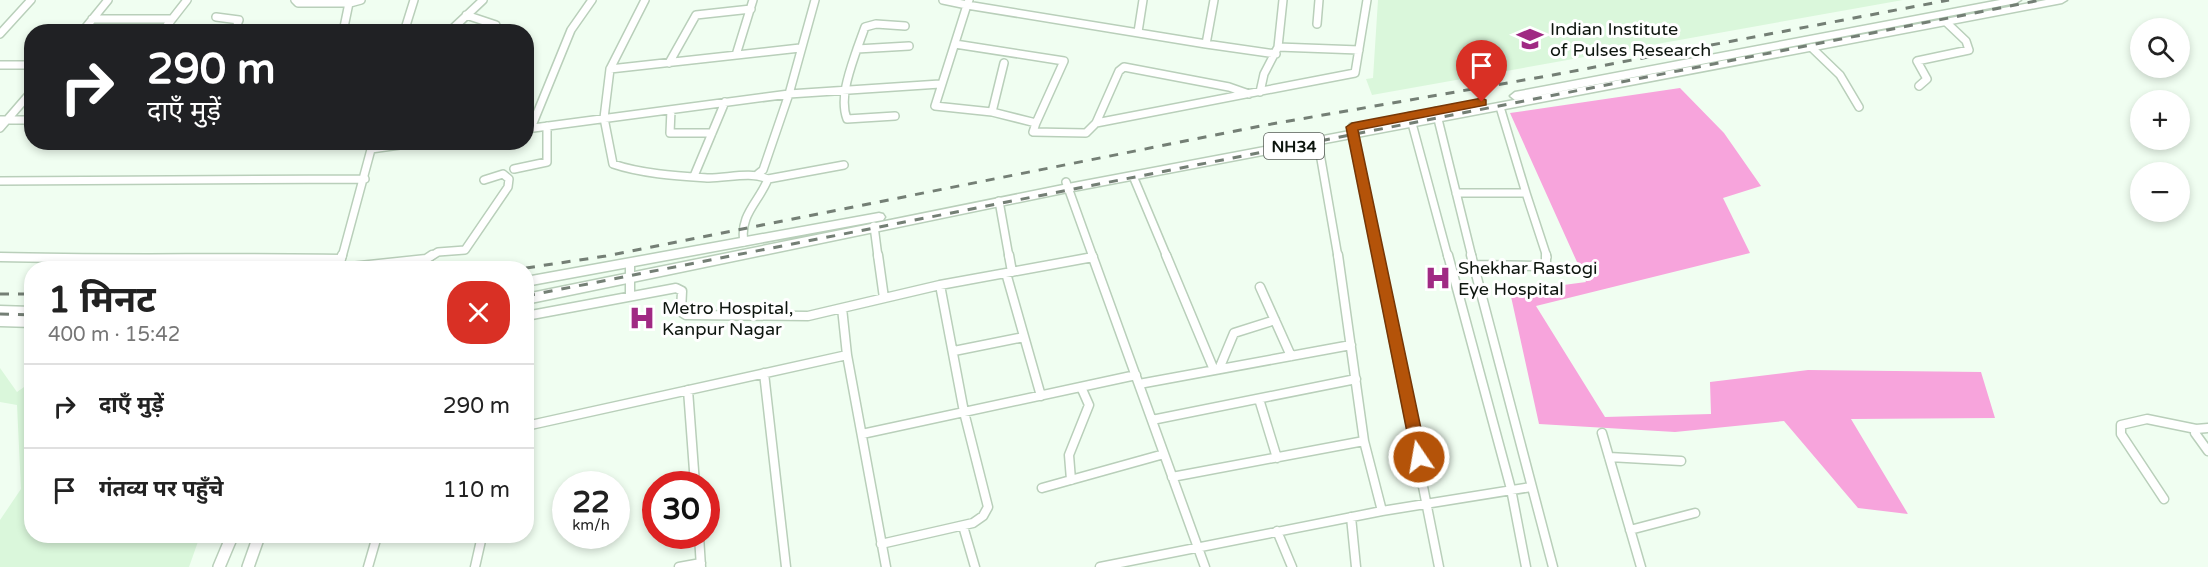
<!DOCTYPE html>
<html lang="hi">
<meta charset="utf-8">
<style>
body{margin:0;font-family:"Varela Round","Noto Sans Devanagari",sans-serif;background:#f2f2f2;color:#222;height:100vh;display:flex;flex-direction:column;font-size:22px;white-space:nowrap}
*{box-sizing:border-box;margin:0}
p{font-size:20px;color:#767676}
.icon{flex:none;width:33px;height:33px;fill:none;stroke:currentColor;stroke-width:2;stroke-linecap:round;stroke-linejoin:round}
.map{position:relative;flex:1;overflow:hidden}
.details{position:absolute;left:24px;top:261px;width:510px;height:282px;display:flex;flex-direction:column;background:#fff;border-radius:24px;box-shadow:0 3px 9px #0003}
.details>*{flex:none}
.guide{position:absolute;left:24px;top:24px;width:510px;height:126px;border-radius:24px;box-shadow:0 3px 9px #0003;background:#202124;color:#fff;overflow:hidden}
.fabs{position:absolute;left:2130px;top:18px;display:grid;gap:12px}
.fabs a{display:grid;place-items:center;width:60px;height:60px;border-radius:50%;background:#fff;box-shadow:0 3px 9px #0003;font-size:30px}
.speed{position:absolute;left:552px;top:471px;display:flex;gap:12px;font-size:30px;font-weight:700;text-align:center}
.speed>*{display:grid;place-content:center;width:78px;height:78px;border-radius:50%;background:#fff;box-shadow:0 3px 9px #0003;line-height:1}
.speed small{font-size:15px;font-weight:400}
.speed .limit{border:9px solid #d22;background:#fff;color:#111}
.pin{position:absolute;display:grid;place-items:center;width:51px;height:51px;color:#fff;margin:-62px -26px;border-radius:50% 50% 50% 0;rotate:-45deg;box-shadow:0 0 6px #0007}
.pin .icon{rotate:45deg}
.me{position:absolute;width:66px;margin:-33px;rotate:348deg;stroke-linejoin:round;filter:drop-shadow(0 0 4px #0008)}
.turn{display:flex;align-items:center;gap:21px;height:126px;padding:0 24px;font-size:27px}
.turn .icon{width:78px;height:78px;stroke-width:2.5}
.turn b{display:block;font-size:42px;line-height:51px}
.round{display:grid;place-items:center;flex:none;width:63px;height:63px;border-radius:24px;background:#f2f2f2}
.head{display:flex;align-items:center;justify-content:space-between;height:102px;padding:0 24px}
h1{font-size:36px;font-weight:700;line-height:45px}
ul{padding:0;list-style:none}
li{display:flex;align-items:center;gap:18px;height:84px;padding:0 24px;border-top:2px solid #e0e0e0}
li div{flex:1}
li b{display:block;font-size:22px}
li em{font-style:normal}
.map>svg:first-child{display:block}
</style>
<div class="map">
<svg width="2208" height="567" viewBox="0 0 2208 567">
<rect width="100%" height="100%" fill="#f0fef1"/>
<path fill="#daf7db" d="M 1378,0 L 1903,0 L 1372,95 L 1366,79 L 1373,78 Z
M 0,368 L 17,392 L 31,382 L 32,536 L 200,536 L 189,567 L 0,567 L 0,520 L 21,489 L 17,405 L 0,402 Z"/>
<path fill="#f7a4dc" d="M 1680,88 L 1724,133 L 1761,186 L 1723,198 L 1750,253 L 1536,306 L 1605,417 L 1711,414 L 1710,382 L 1808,370 L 1981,372 L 1995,418 L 1851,419 L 1908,514 L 1858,508 L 1784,421 L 1675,432 L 1539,424 L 1510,292 L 1586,282 L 1510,113 Z"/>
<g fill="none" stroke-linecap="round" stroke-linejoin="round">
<g stroke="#b9cfba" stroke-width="10">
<path id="minor-far1" d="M 295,0 L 298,3 L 349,3 L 343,32
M 645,0 L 610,69 L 604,118 L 613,164 C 642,174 679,176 709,178 C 728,178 751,171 768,179 L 844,165
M 943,0 L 967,5 L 969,0
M 1214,0 L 1206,44 L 1276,54
M 350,3 L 361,0
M 466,15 L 496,25 L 497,32
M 216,17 L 239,20 L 234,32
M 92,19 L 172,19
M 1317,24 L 1319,0
M 82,32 L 108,0
M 162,32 L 187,0
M 404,32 L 414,0
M 449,32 L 483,0
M 1138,32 L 1143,0
M 0,34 L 31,0
M 955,44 L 1064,61 L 1036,123
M 1206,44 L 967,5 L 935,106 L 992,112 L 1036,123 L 1033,132 L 1086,133 L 1096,123 L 1119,71 L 1124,67 L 1229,87 L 1249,94
M 1278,47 L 1359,50
M 1812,48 L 1840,75 L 1859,107
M 857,49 L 865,27 L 876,24 L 905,26
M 736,55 L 753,0
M 669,63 L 696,15 L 751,9
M 0,65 L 32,65
M 610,69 L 800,48
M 1919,86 L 1927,79 L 1917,61 L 1969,50 L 1966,41 L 1946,22
M 1260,92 L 1264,74 L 1278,47 L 1283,0
M 671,110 L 670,133 L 712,133
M 1436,111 L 1472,257
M 992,112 L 1004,63
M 895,116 L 847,119 C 839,98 850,70 857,49 L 909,46
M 1410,116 L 1448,257
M 0,120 L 32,120
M 1096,123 L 1355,73 L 1367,0
M 1352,127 L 1378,257
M 0,128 L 32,91
M 531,128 L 571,30 L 592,0
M 526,129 L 789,94 L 815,0
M 1318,142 L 1338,257
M 371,149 L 421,142
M 514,169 L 547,162 L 547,126
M 758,174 L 763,170 L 789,94 L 940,84
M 694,176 L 725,102
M 1133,176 L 1167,257
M 0,181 L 365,179
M 1066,182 L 1093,257
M 1456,193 L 1526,193 L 1500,107
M 1526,193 L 1547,257
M 999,201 L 1009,257
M 874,226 L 878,257
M 744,242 C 739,215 759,202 768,179
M 342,257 L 373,142
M 430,257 L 438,252 L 465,250 L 508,187 L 509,179 L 503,174 L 484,180"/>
</g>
<g stroke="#b9cfba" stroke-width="11">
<path id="minor" d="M 878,255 L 884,298
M 1009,255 L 1012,272
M 1092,255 L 1205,567
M 1166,255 L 1214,370
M 1338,255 L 1364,441 L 1382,511
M 1377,255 L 1439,567
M 1448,255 L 1511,489 L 1526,567
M 1471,255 L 1553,567
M 0,257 C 114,260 227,257 341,259
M 340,262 L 342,255
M 630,263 L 630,296
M 1474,265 L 1539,266 L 1546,263 L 1546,255
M 341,268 L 426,259 L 432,255
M 1006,273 L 1041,396
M 1260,287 L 1291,356
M 526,316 L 676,288 L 682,291 L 681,312 L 686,315 L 808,316 L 842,308
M 954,351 L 1024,337
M 1219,369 L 1234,333 L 1275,320
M 764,373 L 786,567
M 1139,384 L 1351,345
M 688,390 L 695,484
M 1259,399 L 1277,458
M 1152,420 L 1356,379
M 526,426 L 847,355
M 2208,428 L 2196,429 L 2195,433 L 2208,451
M 1602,433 L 1641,567
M 862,434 L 1136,375
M 1609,457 L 1681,461
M 1172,477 L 1364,441
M 1071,480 L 1069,455 L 1089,405 L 1081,387
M 1042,488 L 1164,454
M 2164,499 L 2121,434 L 2121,425 L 2147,419 L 2196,429
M 1351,517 L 1356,567
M 963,526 L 975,567
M 1630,530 L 1695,513
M 1277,531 L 1292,567
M 699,536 L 701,567
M 881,544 L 973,523 L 983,516 L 988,507 L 964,412 L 940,285
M 368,567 L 377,536
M 475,567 L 482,536
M 679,567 L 701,563
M 886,567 L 847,355 L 842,308 L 940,285 L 1093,257
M 1100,567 L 1382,511 L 1531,487"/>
</g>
<g stroke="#b9cfba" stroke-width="14">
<path id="secondary" d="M 219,567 L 232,536
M 248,567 L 259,536"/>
</g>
<g stroke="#b9cfba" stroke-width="3">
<path id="trunk" d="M 2000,0 L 2021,0 L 2016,3 L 1515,100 L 1510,96 L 1515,92 Z
M 2046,0 L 2067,0 L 2062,3 L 1068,192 L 526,304 L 526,294 L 1068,184 Z
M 879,213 L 883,214 L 885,217 L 883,220 L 526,286 L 526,277 Z
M 0,306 L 32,307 L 32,317 L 0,316 Z
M 0,316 L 32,317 L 32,327 L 0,326 Z"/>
</g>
<use href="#minor-far1" stroke="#fff" stroke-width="7"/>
<use href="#minor" stroke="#fff" stroke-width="8"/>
<use href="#secondary" stroke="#fff" stroke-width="11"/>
<use href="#trunk" fill="#fff" fill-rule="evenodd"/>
<path stroke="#747f75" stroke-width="3" stroke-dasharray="9 9" stroke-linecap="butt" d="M 526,268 L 606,256 L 1266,125 L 1553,75 L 1949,0
M 0,294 L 32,294
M 526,296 L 2041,0
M 0,314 L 32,315"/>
</g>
<path fill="#b45309" stroke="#753606" stroke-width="1.5" d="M 1482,98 L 1486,100 L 1486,105 L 1358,130 L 1427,457 L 1419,463 L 1412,457 L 1346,127 L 1352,123 Z"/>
<defs>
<g id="university-bare" transform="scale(2.07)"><path d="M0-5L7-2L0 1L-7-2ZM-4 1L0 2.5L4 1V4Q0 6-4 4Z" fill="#a02a83" stroke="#fff" stroke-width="2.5" paint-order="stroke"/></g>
<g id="hospital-bare" transform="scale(2.07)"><path d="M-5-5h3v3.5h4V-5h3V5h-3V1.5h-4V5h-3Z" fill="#a02a83" stroke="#fff" stroke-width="2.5" paint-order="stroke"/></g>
</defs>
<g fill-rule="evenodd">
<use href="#university-bare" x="1530" y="39"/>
<use href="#hospital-bare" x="1438" y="278"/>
<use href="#hospital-bare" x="642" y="318"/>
</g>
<g text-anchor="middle" stroke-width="6" stroke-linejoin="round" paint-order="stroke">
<rect fill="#fff" stroke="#565b56" stroke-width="1.5" x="1264" y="133" width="60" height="26" rx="4.5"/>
<g font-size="16" font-weight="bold" fill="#0d150e">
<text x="1294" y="152">NH34</text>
</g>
<g font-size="18" fill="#0d150e" stroke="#fff" text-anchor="start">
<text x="1550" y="35">Indian Institute<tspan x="1550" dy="21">of Pulses Research</tspan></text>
<text x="1458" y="274">Shekhar Rastogi<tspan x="1458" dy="21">Eye Hospital</tspan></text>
<text x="662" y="314">Metro Hospital,<tspan x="662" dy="21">Kanpur Nagar</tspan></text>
</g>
</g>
</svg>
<div class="fabs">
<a><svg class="icon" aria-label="search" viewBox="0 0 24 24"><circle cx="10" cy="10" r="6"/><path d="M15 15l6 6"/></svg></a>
<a>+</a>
<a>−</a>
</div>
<div class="speed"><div>22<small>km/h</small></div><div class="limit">30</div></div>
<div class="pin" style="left:1482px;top:102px;background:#d93025"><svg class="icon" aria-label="arrive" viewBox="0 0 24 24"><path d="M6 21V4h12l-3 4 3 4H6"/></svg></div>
<svg class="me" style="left:1419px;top:457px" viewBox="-20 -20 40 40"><circle r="17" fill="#b45309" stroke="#fff" stroke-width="3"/><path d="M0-11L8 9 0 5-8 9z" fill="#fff"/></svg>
<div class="guide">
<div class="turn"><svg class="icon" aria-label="right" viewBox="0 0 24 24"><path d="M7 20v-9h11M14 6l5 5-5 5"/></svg><div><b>290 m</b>दाएँ मुड़ें</div></div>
</div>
<section class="details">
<div class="head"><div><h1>1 मिनट</h1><p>400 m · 15:42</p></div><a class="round" style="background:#d93025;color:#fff"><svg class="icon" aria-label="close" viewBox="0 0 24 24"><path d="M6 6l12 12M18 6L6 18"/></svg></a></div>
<ul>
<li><svg class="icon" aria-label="right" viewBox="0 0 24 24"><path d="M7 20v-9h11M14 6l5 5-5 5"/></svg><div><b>दाएँ मुड़ें</b></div><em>290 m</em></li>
<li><svg class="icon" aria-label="arrive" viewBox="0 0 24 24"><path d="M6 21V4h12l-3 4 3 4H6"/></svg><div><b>गंतव्य पर पहुँचे</b></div><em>110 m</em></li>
</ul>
</section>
</div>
